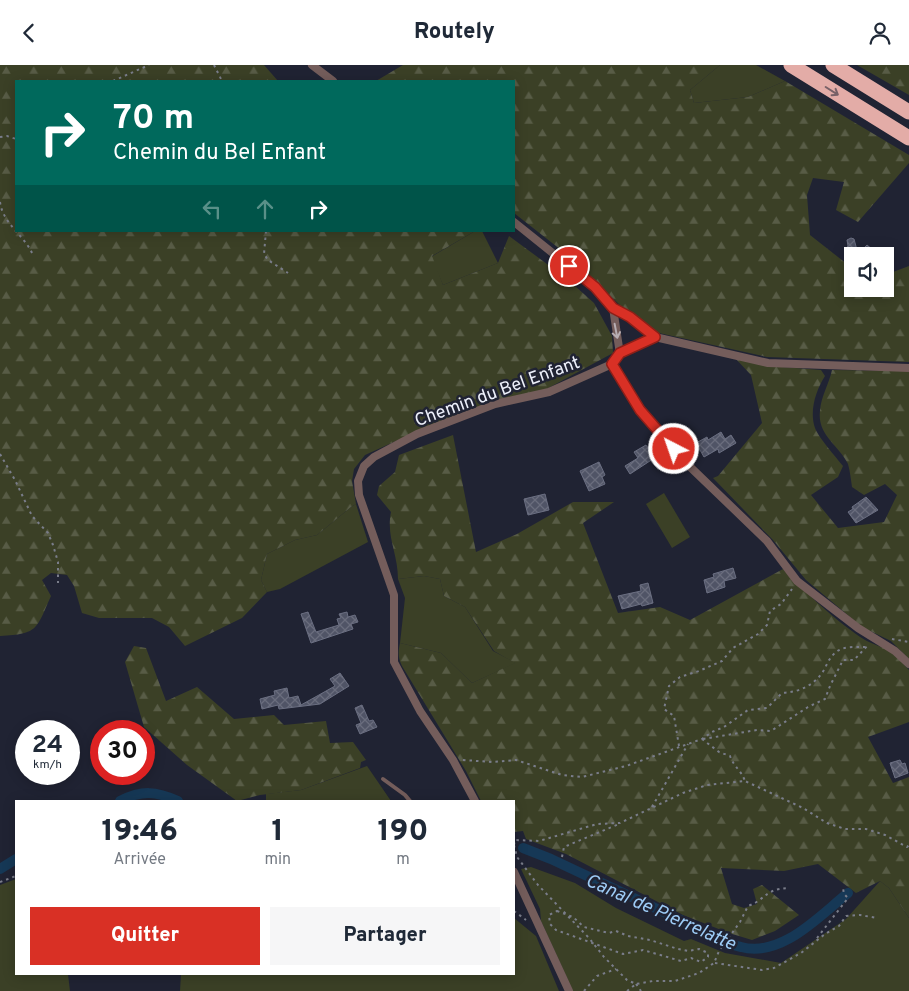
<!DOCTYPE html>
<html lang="fr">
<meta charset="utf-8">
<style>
body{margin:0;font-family:Overpass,sans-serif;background:#f6f6f7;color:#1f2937;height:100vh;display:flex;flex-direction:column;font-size:19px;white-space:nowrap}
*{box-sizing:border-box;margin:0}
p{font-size:16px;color:#747a83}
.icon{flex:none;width:28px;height:28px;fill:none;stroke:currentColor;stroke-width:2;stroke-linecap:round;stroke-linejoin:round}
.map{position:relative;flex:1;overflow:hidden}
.panel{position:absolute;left:15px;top:735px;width:500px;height:175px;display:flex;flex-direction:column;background:#fff;border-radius:0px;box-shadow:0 2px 12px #0003}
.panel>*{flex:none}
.hud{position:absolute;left:15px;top:15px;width:500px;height:152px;border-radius:0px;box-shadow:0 2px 12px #0003;background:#00695c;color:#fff;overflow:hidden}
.controls{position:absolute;left:844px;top:182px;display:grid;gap:10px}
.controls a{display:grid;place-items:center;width:50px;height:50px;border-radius:0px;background:#fff;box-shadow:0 2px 12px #0003;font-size:25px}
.speed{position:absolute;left:15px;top:655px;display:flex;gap:10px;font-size:25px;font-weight:700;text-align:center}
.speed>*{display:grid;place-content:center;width:65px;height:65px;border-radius:50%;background:#fff;box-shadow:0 2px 12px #0003;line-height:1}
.speed small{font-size:12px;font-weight:400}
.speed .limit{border:8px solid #d22;background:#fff;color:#111}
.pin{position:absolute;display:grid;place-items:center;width:42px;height:42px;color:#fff;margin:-21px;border:2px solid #fff;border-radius:50%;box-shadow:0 1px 5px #0007}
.me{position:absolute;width:55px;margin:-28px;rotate:319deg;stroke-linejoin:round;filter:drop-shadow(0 0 4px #0008)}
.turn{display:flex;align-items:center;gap:18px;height:105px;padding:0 15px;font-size:22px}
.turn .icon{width:65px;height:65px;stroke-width:2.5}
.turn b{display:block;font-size:35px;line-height:42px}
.lanes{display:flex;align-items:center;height:48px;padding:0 15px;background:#0003;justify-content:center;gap:25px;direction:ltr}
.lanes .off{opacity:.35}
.eta{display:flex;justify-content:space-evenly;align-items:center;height:85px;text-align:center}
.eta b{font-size:30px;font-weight:800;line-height:35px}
.action{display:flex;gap:10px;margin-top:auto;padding:10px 15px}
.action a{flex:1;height:58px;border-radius:0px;background:#d93025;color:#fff;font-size:20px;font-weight:800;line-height:58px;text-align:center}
.action a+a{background:#f6f6f7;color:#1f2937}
header{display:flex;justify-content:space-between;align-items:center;height:65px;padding:0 15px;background:#fff;font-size:22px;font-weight:800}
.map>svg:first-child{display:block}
</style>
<header><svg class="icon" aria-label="back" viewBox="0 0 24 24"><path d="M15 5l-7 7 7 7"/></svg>Routely<svg class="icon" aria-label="person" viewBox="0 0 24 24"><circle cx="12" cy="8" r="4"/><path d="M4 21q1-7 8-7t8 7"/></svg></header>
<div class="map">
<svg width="909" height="926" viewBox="0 0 909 926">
<defs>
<pattern id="forest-firs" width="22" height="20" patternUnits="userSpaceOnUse" patternTransform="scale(1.25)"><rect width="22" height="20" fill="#3b4026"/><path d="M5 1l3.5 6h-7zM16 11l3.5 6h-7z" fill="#585c46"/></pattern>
<pattern id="building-cross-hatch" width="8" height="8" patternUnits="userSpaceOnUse" patternTransform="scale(1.25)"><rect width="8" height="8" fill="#505466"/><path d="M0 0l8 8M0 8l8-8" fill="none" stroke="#6a6d7d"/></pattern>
</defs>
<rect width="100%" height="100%" fill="#202333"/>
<path fill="#3b4026" d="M 720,0 L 756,0 L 785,16 L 748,32 L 694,38 L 690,25 Z
M 475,166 L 482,166 L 498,198 L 443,220 L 431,192 Z
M 664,428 L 690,472 L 672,483 L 646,439 Z
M 356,439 L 368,477 L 280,524 L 267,527 L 261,515 L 267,489 L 295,475 L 317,470 L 351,442 Z
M 424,511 L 440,514 L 444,531 L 465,542 L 493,586 L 516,598 L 472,618 L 441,588 L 400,578 L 405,533 L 398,514 Z
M 367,701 L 391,736 L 266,736 L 266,729 L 301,725 Z
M 531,802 L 575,818 L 616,843 L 684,876 L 691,874 L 725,888 L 781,898 L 846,854 L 880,816 L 889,823 L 909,853 L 909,926 L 573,926 L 541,856 L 540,844 L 521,804 Z
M 16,814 L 16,909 L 68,909 L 70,926 L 0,926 L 0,820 Z
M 514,853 L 536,871 L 559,926 L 180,926 L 181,909 L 514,909 Z"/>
<path fill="url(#forest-firs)" d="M 0,0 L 264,0 L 278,16 L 16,16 L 16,166 L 475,166 L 432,191 L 443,220 L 498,198 L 509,171 L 566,213 L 594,238 L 612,271 L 613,288 L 541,327 L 396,376 L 365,390 L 354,404 L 352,416 L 356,439 L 351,442 L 317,470 L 295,475 L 267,489 L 261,515 L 267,527 L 242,553 L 185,581 L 169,562 L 152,553 L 99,553 L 82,548 L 74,521 L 67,510 L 51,508 L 42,515 L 51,531 C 36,564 39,569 0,571 Z
M 403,0 L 720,0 L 690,25 L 694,38 L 748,32 L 785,16 L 909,90 L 909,98 L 858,157 L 836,145 L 844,117 L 813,113 L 807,130 L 810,170 L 852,203 L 852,224 L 885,224 L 885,210 L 909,201 L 909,297 L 767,292 L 659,268 L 624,244 L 570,192 L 514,148 L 514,16 L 376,16 Z
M 857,0 L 909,0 L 909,30 Z
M 735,293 L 769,301 L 821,305 L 825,311 C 816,325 809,346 815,363 C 818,372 836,392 843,401 L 838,412 L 811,430 L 838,463 L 884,457 L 897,430 L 885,419 L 864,430 L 852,422 C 851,415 850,406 848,399 C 839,380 817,370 820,346 C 821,331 829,319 832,305 L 909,306 L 909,594 L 891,576 L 862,562 L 806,515 L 773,475 L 713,413 L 718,411 L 762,358 L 751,310 Z
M 453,370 L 476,487 L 517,469 L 573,437 L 614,437 L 583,458 L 618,548 L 660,542 L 690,555 L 783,504 C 805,527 838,558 865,575 C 874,580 884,582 893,588 C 899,593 904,600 909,605 L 909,657 L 868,672 L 893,718 L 909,712 L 909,853 L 889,823 L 880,816 L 856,828 L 818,799 L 784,806 L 721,803 L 732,839 L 744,843 L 757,839 L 753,824 L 762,820 L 799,850 L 775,866 L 752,875 L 729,868 L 683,850 L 566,789 L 526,774 L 523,766 L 514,767 L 514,736 L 481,736 L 466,706 L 402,601 C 398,593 398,587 400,578 L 441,588 L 472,618 L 515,598 L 494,586 L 465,542 L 444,531 L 440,514 L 424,511 L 398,514 C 398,488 386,472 391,447 L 377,430 L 379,421 L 395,407 L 399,390 Z
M 134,581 L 146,583 L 166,636 L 197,622 L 234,654 L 274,650 L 284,660 L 326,656 L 330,678 L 353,677 L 366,695 L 361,697 L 360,703 L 301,725 L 260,730 L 237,736 L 187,700 L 144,662 L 125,597 Z"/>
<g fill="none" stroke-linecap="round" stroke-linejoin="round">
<path stroke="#163856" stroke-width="3" d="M 671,856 L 673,851"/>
<path stroke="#163856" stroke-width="10" d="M 120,736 C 142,725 156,726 178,736
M 523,783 L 551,794 L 723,875 C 729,878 735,881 741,882 C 782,893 820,850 848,828
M 0,804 L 16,794"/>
</g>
<path fill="url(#building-cross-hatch)" stroke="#6b6f82" d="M 851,173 L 854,174 L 858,189 L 867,180 L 873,185 L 867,191 L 852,191 L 845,185 L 848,181 L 847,175 Z
M 721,367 L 725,374 L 731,370 L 736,378 L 719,388 L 718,384 L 704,392 L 696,378 L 707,372 L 708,375 Z
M 646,380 L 650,387 L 653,386 L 656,392 L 630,409 L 625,401 L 638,393 L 634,387 Z
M 599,397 L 605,410 L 602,412 L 605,419 L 589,426 L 580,406 Z
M 545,429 L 549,445 L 528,450 L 524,434 Z
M 866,432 L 878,445 L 856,458 L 848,447 L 853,444 L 852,442 Z
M 733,503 L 736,513 L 724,516 L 725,522 L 707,528 L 704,515 L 714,512 L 713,509 Z
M 648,518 L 653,538 L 642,541 L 641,539 L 622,544 L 618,531 L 641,526 L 640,520 Z
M 308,547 L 316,567 L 339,560 L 337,554 L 341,553 L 339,549 L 347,547 L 348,552 L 355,550 L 358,557 L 351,559 L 353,564 L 311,578 L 301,549 Z
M 340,608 L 349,621 L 320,639 L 279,644 L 278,640 L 262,644 L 260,634 L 275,630 L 274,626 L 287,623 L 289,633 L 298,631 L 301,640 L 335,621 L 330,614 Z
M 362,640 L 369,656 L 373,655 L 377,662 L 360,669 L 356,660 L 361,658 L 355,643 Z
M 900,695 L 902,699 L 905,698 L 908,708 L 895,713 L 890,698 Z"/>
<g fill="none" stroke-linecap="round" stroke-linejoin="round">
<path stroke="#7a7d8a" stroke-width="2" stroke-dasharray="2.5 4" stroke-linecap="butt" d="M 214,0 L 222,16
M 113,16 L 149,0
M 0,72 L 7,71 L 16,74
M 0,137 C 3,159 23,169 32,188
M 266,166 L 264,189 L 268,195 L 288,208
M 0,389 L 15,415 L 32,451 L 48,468 L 53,480 L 58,497 L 58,518
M 892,574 L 909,577
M 702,674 L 719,687 L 730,691 C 734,702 741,705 745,716
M 703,674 L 757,665 L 771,666 L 808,642 L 825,634 L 830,621 L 843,595 L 854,595 L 869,579
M 679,681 L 674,651 L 664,644 L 669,621 L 680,612 L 699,606 L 722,596 L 733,583 L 758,569 L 767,560 L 770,546 L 781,539 L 792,524
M 463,695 L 492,697 L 516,695 L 562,710 L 582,712 L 626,701 L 702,674 L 712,667 L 724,662 L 748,645 L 767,643 L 782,628 C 800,627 815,620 824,605 C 827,599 830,592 835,588 C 842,581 855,582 865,582
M 652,742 L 688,679
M 514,780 L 515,775 L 539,776 L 597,759 L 620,758 L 683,728 L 707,720 L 745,716 L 803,743 L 827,758 L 845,764 L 866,764 L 885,770 L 907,782 L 909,780
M 514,780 L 517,792 L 538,820 L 589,873 L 604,892 L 627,915 L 636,919 L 653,916 L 675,916 L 699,908 L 714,898 L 719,886 L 740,857 L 748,841 C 767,834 764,824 789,823
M 562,792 L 564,782 L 619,759
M 0,817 L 16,811
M 514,846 L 526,855
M 557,846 L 573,852 L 584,862 L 609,868 L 616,866 L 628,871 L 650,875 L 678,884 L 688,886 L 699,884 L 708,888 L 708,892 L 701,897 L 691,893 L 681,896 L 643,885 L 623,889 L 556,865 L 550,859 L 549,850 Z
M 817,873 L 848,833 L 844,829 L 843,823
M 715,898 L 762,905 L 774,903 L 801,888 L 825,869 L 839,861 L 846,851 L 860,850 L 877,853
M 636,919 L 641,926
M 584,926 L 597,911 L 616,904
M 627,926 L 636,919"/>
<path stroke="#745d5b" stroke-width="4" d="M 383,714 L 405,730 L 410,736"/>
<path stroke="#745d5b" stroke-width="8" d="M 312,0 L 333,16
M 514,157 L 595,222 L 613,243 L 630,252 L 655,272
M 613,243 L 620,289
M 612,299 L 640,345 L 685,397 L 767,476 L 797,516 L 858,563 L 895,586 L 909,599
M 475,736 L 453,695 L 420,646 L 394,597 L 394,530 L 359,430 L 358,416 L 364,401 L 374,392 L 417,369 L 495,339 L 549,327 L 612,299 L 620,289 L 655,272 L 768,298 L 909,303
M 514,807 L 569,926"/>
<path stroke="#e3aca7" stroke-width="15" d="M 791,0 L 909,73
M 833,0 L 909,47"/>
</g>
<defs><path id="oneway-shaft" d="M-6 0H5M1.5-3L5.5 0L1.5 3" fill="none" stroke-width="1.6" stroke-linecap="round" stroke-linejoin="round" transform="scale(1.25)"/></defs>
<use stroke="#786167" href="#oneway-shaft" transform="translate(832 26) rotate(32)"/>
<use stroke="#b7aeb3" href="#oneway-shaft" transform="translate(616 266) rotate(79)"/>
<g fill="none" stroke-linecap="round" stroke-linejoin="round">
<g stroke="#8d1f18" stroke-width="12">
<path id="route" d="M 569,201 L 595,222 L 613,243 L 630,252 L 655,272 L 620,288 L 612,299 L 640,345 L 674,384"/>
</g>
<use href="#route" stroke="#d93025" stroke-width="9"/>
</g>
<g text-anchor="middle" stroke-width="5" stroke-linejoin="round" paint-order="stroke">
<g font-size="18" fill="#edf0fb" stroke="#202333">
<text transform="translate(497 326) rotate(-20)" y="6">Chemin du Bel Enfant</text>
</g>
<g font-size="19" font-style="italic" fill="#9dcbf5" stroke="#202333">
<text transform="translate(661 846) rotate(24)" y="7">Canal de Pierrelatte</text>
</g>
</g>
</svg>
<div class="controls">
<a><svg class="icon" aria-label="sound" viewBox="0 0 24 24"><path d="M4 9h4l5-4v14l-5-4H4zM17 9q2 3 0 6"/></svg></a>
</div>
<div class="speed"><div>24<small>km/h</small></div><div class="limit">30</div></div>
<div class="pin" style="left:569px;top:201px;background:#d93025"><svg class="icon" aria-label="arrive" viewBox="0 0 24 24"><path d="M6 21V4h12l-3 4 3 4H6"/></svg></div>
<svg class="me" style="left:674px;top:384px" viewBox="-20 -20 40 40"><circle r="17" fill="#d93025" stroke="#fff" stroke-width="3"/><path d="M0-11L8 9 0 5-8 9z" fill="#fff"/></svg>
<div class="hud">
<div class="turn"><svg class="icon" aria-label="right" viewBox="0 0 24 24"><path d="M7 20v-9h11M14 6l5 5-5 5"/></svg><div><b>70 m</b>Chemin du Bel Enfant</div></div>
<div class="lanes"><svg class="icon off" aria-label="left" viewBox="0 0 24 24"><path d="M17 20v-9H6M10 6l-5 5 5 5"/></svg><svg class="icon off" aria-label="ahead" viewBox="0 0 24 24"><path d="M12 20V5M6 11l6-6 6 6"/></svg><svg class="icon" aria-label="right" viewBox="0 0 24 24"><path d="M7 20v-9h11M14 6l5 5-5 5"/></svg></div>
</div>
<section class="panel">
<div class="eta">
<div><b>19:46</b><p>Arrivée</p></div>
<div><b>1</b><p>min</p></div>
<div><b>190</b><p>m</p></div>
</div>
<div class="action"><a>Quitter</a><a>Partager</a></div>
</section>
</div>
